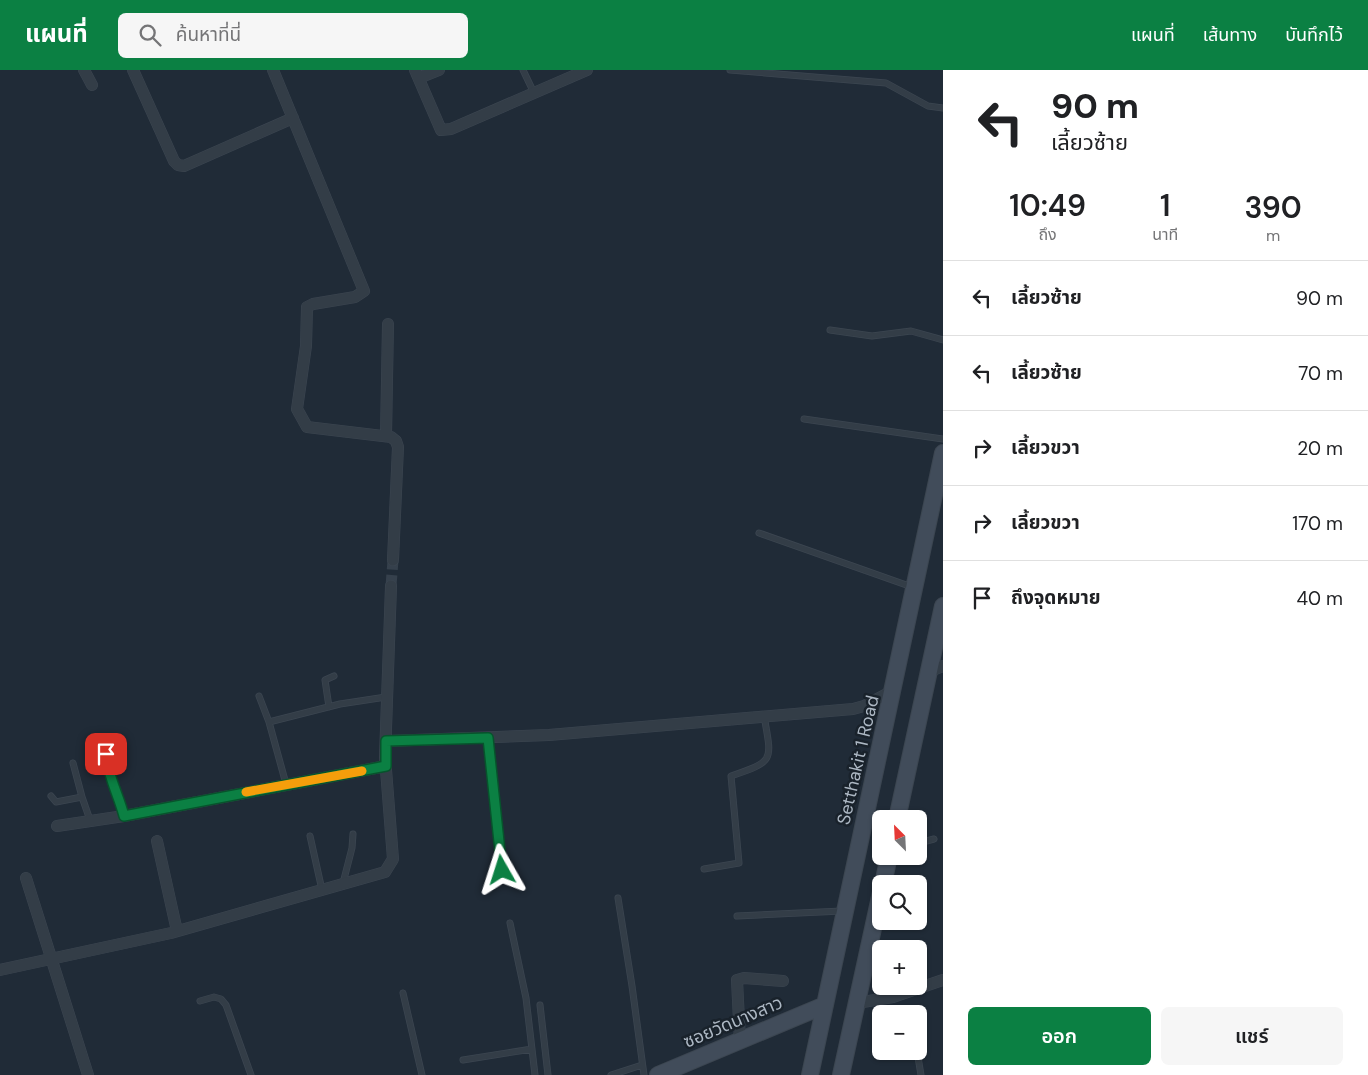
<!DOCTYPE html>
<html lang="th">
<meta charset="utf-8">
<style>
body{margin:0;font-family:"DM Sans","Noto Sans Thai",sans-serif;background:#f6f6f6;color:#202124;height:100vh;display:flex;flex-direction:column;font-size:19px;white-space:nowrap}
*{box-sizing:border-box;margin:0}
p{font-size:16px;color:#757577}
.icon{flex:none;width:28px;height:28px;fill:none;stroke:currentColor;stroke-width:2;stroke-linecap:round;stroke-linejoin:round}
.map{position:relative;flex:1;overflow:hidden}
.side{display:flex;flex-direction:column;background:#fff;width:425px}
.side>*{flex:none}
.banner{background:#fff;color:#202124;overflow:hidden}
.needle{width:32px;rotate:336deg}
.fabs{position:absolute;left:872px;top:740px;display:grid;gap:10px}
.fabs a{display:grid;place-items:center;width:55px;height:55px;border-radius:8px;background:#fff;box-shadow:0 1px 4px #0004;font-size:25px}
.pin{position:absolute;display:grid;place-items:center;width:42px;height:42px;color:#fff;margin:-21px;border-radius:10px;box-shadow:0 2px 8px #0006}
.me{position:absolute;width:55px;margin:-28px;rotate:354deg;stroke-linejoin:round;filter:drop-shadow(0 0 4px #0008)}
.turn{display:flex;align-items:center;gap:18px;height:105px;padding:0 25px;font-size:22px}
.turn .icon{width:65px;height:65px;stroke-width:2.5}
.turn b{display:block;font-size:35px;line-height:42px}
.eta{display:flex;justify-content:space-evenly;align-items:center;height:85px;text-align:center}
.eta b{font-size:30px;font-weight:600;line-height:35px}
.primary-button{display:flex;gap:10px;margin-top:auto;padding:10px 25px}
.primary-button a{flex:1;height:58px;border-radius:8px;background:#0b8043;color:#fff;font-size:20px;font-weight:600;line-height:58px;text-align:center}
.primary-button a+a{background:#f6f6f6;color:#202124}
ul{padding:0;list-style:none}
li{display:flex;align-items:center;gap:15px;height:75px;padding:0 25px;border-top:1px solid #e0e0e0}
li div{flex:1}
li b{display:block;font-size:19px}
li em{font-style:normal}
header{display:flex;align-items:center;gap:30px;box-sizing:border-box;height:70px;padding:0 25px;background:#0b8043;color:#fff}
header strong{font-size:24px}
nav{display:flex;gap:28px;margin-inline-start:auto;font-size:18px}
.search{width:350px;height:45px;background:#f6f6f6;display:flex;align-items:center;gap:12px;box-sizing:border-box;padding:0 18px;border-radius:8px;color:#757577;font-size:19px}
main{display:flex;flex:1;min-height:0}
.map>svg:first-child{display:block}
</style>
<header>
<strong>แผนที่</strong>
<div class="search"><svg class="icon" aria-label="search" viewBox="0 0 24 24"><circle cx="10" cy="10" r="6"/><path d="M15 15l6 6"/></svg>ค้นหาที่นี่</div>
<nav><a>แผนที่</a><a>เส้นทาง</a><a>บันทึกไว้</a></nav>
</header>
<main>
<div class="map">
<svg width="943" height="1005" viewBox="0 0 943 1005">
<rect width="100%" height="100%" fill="#202b37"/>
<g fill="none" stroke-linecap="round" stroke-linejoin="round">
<path stroke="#35404c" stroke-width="11" stroke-dasharray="11 5.5" stroke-linecap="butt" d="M 391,516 L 393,490"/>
<g stroke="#3c4651" stroke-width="7">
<path id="lane" d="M 523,0 L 534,23
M 730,0 L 886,13 L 928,36 L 943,38
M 830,260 L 872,266 L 911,261 L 943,270
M 804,349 L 943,369
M 759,463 L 912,517
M 259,626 L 269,652 L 340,634 L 386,627
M 329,637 L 325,610 L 334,606
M 269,652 L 286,714
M 488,668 L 502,800
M 106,684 L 108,701 L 118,721 L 124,746
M 73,693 L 82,727
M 51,726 L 56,732 L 82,727 L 90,750
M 310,766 L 322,820
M 919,773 L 934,769
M 704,799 L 739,793 L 731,706 C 775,691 772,691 764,646
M 343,813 L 352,778 L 353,764
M 618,828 L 632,916 L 644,1005
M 737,846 L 842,841
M 510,853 L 526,928 L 535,1005
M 403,923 L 422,1005
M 200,931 L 214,927 L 221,929 L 226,935 L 251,1005
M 540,935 L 548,1005
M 918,987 L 921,1005
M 463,990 L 532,979
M 611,1005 L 642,995"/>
</g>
<g stroke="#3c4651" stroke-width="12">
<path id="street" d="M 84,0 L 92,15
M 133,0 L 174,91 L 178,95 L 184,96 L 293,48
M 273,0 L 364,221 L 355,227 L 313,234 L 307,237 L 306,276 L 297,339 L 307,357 L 391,367 L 396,371 L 398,377 L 393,490
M 415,0 L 441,60 L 451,59 L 587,0
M 419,8 L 439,0
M 386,366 L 388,254
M 928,602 L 943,596
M 386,671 L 549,665 L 853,639 L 864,636 L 894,620
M 57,756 L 124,746 L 386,696
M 157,771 L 177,861
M 26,808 L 88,1005
M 0,900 L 171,863 L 385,802 L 393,789 L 385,687 L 391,516
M 857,933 L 893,927 L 943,910
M 740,971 L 737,910 L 744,908 L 783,911"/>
</g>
<g stroke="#3c4651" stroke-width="18">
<path id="secondary" d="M 897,749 L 943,536
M 883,814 L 889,786
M 658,1005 L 825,935
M 810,1005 L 943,383
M 841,1005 L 881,822"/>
</g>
<use href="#lane" stroke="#333d47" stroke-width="5.5"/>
<use href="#street" stroke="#333d47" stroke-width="11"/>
<use href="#secondary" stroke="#414c5a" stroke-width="16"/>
</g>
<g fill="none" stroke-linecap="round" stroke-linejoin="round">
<g stroke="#07532c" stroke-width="12">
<path id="route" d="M 106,684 C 107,704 119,726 124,746 L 386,696 L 386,671 L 488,668 L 502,800"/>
</g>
<use href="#route" stroke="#0b8043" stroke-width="9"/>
<path stroke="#f59e0b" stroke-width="9" d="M 246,722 L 362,701"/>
</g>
<g text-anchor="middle" stroke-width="5" stroke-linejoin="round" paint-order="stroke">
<g font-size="18" fill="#adb8c4" stroke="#19222b">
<text transform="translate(858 690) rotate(-77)" y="6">Setthakit 1 Road</text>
<text transform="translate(733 952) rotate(-23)" y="6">ซอยวัดนางสาว</text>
</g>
</g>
</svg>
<div class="fabs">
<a><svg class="needle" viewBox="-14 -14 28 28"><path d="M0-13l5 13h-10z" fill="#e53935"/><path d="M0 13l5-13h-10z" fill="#757577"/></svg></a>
<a><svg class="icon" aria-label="search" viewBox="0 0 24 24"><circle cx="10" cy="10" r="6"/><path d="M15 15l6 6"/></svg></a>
<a>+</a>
<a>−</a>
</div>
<div class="pin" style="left:106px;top:684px;background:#d93025"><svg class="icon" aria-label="arrive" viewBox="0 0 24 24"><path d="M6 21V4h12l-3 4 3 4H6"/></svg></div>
<svg class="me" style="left:502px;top:800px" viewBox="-20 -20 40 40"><path d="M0-17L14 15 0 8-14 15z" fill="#0b8043" stroke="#fff" stroke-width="4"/></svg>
</div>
<section class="side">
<div class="banner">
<div class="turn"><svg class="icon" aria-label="left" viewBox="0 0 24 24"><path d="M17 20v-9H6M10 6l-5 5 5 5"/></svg><div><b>90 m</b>เลี้ยวซ้าย</div></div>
</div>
<div class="eta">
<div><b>10:49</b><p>ถึง</p></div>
<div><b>1</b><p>นาที</p></div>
<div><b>390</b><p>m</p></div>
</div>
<ul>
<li><svg class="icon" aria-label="left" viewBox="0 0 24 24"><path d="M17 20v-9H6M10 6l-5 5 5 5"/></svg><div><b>เลี้ยวซ้าย</b></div><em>90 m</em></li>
<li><svg class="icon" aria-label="left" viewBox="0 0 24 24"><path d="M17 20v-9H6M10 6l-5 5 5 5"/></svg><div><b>เลี้ยวซ้าย</b></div><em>70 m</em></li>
<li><svg class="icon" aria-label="right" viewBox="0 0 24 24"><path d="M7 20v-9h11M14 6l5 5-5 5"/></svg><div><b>เลี้ยวขวา</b></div><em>20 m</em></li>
<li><svg class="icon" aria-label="right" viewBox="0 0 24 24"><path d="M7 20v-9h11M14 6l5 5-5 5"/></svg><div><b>เลี้ยวขวา</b></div><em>170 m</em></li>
<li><svg class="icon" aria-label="arrive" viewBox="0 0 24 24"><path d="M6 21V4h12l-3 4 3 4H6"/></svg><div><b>ถึงจุดหมาย</b></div><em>40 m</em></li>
</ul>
<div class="primary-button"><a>ออก</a><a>แชร์</a></div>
</section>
</main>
